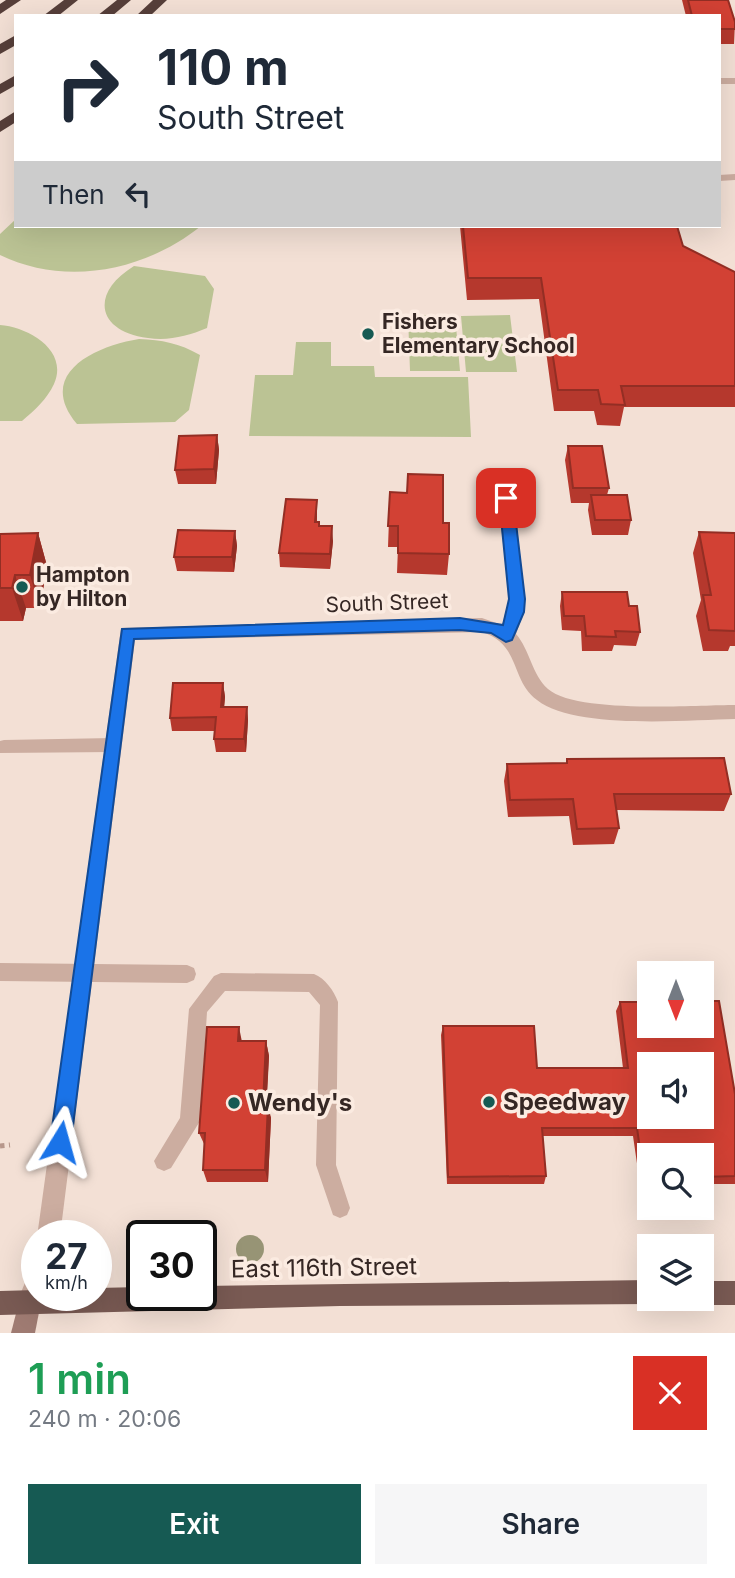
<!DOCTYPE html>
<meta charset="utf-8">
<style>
body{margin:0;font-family:Inter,sans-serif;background:#f6f6f7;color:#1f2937;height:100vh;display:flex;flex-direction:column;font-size:26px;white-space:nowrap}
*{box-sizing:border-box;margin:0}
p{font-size:23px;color:#747a83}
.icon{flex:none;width:38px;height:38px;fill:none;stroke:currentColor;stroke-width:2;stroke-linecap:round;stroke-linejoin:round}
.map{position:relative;height:1333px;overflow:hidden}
.panel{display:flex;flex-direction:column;background:#fff;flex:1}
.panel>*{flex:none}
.guide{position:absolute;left:14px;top:14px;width:707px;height:214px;border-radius:0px;box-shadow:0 7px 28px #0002;background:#fff;color:#1f2937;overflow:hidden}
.needle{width:46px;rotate:180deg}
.fabs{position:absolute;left:637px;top:961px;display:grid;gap:14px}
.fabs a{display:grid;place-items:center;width:77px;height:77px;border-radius:0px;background:#fff;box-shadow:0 7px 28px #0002;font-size:35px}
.speed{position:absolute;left:21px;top:1220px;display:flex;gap:14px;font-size:35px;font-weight:700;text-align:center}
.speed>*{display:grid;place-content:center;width:91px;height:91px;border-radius:50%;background:#fff;box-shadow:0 7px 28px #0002;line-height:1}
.speed small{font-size:18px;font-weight:400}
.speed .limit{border:4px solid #111;border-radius:10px;background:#fff;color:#111}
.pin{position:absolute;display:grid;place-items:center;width:60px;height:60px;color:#fff;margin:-30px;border-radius:14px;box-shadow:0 4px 10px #0006}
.me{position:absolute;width:77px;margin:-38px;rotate:8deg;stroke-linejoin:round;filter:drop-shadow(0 0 5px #0008)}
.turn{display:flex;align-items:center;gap:24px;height:147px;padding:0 28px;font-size:32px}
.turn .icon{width:91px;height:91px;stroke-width:2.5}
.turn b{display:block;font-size:49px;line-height:60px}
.then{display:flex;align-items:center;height:66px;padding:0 28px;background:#0003;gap:14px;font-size:26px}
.round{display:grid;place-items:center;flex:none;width:74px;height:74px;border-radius:0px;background:#f6f6f7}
.overview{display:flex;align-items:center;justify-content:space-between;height:119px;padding:0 28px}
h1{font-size:42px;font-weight:600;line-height:52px;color:#1e9e55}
.action{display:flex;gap:14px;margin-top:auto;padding:14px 28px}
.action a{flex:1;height:80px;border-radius:0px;background:#165a53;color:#fff;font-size:28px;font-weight:600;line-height:80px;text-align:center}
.action a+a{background:#f6f6f7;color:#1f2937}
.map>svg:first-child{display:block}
</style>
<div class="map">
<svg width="735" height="1333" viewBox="0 0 735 1333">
<rect width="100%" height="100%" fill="#f3e0d5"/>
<path fill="#bbc394" d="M 16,219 L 16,226 L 201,226 C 145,271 66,287 0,255 L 0,234 Z
M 134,266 L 205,276 L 214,289 L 207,328 C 188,336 169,341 148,338 C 96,331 90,293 134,266 Z
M 408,315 L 455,315 L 460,371 L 410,371 Z
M 510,315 L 517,372 L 466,372 L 461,316 Z
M 0,325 C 28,327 69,350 54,384 C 47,399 35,410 22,421 L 0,421 Z
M 139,339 C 162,340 179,343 200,355 L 189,410 L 175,422 L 77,424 C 35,374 95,346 139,339 Z
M 296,342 L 331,342 L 331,366 L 374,366 L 375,377 L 468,377 L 471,437 L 249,436 L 255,375 L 293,375 Z"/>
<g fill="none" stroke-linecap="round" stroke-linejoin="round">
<path stroke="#b7978b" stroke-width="5" stroke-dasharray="4.5 4.5" stroke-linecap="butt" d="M 0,1146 L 10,1145"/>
<path fill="#ccada0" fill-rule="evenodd" d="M 735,174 L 735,180 L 719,181 L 719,175 Z
M 113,738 L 119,740 L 121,745 L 119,750 L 113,752 L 0,753 L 0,741 L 4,740 Z
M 0,963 L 187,965 L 194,968 L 196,974 L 194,980 L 187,983 L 0,981 Z
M 221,973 L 314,974 C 325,978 334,991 338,1002 L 336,1165 L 350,1208 L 347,1215 L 340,1218 L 333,1215 L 316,1165 L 320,1005 L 309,992 L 225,991 L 207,1012 L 200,1121 L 171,1168 L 164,1171 L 157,1168 L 154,1161 L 180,1118 L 189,1009 L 214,976 Z"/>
<path fill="#ccada0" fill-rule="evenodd" d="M 719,78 L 735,78 L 735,84 L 719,84 Z
M 506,492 L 514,498 L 525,599 L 524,612 L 516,634 C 530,650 532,675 548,689 C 577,714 695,705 735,705 L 735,719 C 687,720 575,730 537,700 C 510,680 521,644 482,632 L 135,640 L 60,1236 L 37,1237 L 121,628 L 482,618 L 502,625 L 509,599 L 498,498 Z
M 37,1269 L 37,1295 L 44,1295 L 37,1310 L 29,1314 L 21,1310 L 17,1302 L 29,1273 Z"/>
<path fill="#9f7b72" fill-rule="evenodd" d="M 29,1290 L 37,1293 L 41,1302 L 35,1333 L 11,1333 L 21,1294 Z"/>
<path fill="#795a53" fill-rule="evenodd" d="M 649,1280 L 649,1298 L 658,1298 L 649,1304 L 340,1306 L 0,1315 L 0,1291 L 37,1290 L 37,1295 L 96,1295 L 96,1288 L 142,1287 L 142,1295 L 201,1295 L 201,1286 Z
M 702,1281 L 735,1281 L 735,1305 L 702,1305 L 694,1301 L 692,1298 L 702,1298 Z"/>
<path fill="#573f3a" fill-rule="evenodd" d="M 6,0 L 21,0 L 0,14 L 0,4 Z
M 64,0 L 78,0 L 58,16 L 43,16 Z
M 117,0 L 131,0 L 112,16 L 97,16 Z
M 153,0 L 167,0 L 150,16 L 136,16 Z
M 16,35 L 16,45 L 0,54 L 0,44 Z
M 16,75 L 16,85 L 0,94 L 0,84 Z
M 16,111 L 16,122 L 0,132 L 0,121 Z"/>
</g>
<circle fill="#979475" cx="250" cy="1249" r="14"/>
<path fill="#b5382d" d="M 682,0 L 728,0 L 735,22 L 734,44 L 719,44 L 719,16 L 686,16 Z
M 460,226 L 677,226 L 683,246 L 735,272 L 735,407 L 624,407 L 620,426 L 597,425 L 594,411 L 554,411 L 539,299 L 467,300 Z
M 217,435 L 219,450 L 216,484 L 178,484 L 175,470 Z
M 568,446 L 609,488 L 607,495 L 631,520 L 628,535 L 592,535 L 588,510 L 589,503 L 571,503 L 565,460 Z
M 390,492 L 407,493 L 443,523 L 449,554 L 447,575 L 397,573 L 398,547 L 388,547 Z
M 317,515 L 317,522 L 333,541 L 330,569 L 280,567 L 279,553 Z
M 235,531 L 237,546 L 234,572 L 177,571 L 174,557 Z
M 699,532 L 735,533 L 735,646 L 730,646 L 728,651 L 703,651 L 696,616 L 701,600 L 693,553 Z
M 38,533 L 47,566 L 40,608 L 26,608 L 23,621 L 0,621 L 0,534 Z
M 562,592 L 629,606 L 640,632 L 636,646 L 614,645 L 612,651 L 582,651 L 581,631 L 562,630 L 560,606 Z
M 223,683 L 225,697 L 224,707 L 247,707 L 248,720 L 246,752 L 216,752 L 214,739 L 215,731 L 172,731 L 170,718 Z
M 567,759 L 731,794 L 724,811 L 616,810 L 619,828 L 614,844 L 573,845 L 569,816 L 508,817 L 504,781 L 507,764 L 566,763 Z
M 620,1002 L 735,1094 L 735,1184 L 702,1184 L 702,1155 L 649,1155 L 649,1184 L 640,1184 L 633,1136 L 543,1136 L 546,1176 L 544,1184 L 447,1184 L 441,1035 L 443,1026 L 537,1068 L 623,1068 L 616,1011 Z
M 242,1041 L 266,1041 L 269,1056 L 266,1105 L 271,1118 L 268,1182 L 207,1182 L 203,1170 L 205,1146 L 199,1133 Z"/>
<path fill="#932e24" d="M 217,435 L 219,450 L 216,484 L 214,469 Z
M 317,500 L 317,515 L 315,537 L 315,522 Z
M 332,526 L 333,541 L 330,569 L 330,554 Z
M 235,531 L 237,546 L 234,572 L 232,557 Z
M 38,533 L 47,566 L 40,608 L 30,575 Z
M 15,575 L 26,608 L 23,621 L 12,588 Z
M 223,683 L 225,697 L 223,720 L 221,707 Z
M 247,707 L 248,720 L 246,752 L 244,739 Z
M 239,1027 L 242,1042 L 238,1041 Z
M 266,1041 L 269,1056 L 266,1118 L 263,1105 Z
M 268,1105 L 271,1118 L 268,1182 L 265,1170 Z"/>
<path fill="#d24134" stroke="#932e24" stroke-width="2" fill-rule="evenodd" d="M 688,0 L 728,0 L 735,22 L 735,29 L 719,29 L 719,16 L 692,16 Z
M 463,226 L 677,226 L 683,246 L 735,272 L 735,386 L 621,386 L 625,405 L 601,404 L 598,390 L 558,390 L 541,278 L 468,278 Z
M 217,435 L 214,469 L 175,470 L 179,436 Z
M 568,446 L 602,446 L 609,488 L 573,488 Z
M 408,474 L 443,475 L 443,523 L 449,523 L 449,554 L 398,553 L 398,526 L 388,526 L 390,492 L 407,493 Z
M 591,495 L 627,495 L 631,520 L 595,520 Z
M 286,499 L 317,500 L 315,522 L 319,522 L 319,526 L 332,526 L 330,554 L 279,553 Z
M 178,530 L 235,531 L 232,557 L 174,557 Z
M 699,532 L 735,533 L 735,631 L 709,630 L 703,595 L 711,595 Z
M 38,533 L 30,575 L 15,575 L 12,588 L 0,588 L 0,534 Z
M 562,592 L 627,592 L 629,606 L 637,606 L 640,632 L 615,631 L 616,637 L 586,636 L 584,616 L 564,616 Z
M 173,683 L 223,683 L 221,707 L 247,707 L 244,739 L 214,739 L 216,717 L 170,718 Z
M 724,758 L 731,794 L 614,794 L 619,828 L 577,829 L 573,799 L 510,800 L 507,764 L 567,763 L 567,759 Z
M 702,1001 L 719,1001 L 735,1094 L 735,1176 L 702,1177 L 702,1155 L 649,1155 L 649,1177 L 644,1177 L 637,1128 L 542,1128 L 546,1176 L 448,1177 L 443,1026 L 534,1026 L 537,1068 L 628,1068 L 620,1002 L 649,1002 L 649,1026 L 702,1026 ZM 649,1064 L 702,1064 L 702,1116 L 649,1116 Z
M 207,1027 L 239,1027 L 238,1041 L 266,1041 L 263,1105 L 268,1105 L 265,1170 L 203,1170 L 205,1133 L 199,1133 Z"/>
<path fill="#1a73e8" stroke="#114b97" stroke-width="2" d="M 506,493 L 513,498 L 525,599 L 524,612 L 512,640 L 506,642 L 491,633 L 460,630 L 134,639 L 71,1142 L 68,1149 L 60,1152 L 53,1149 L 50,1142 L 122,629 L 460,618 L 503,625 L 509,599 L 499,498 Z"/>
<g fill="#165a53" stroke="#fbebe1" stroke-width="2.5">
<circle cx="368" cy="334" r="7"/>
<circle cx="22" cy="587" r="7"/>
<circle cx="489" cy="1102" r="7"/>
<circle cx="234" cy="1103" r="7"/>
</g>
<g text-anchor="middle" stroke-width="7" stroke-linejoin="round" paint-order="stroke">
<g font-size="21" font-weight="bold" fill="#352724" stroke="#fbebe1" text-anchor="start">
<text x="382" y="329">Fishers<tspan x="382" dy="24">Elementary School</tspan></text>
<text x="36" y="582">Hampton<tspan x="36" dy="24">by Hilton</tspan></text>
</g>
<g font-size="21" fill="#352724" stroke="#fbebe1">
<text transform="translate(387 603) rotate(-2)" y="7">South Street</text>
</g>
<g font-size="24" font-weight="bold" fill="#352724" stroke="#fbebe1" text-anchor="start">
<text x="503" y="1110">Speedway</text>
<text x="248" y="1111">Wendy's</text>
</g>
<g font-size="24" fill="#352724" stroke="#fbebe1">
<text transform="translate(324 1268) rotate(-1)" y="8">East 116th Street</text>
</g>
</g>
</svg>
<div class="fabs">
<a><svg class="needle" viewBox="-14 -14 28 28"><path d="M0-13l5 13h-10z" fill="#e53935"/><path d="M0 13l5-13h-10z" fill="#747a83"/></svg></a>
<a><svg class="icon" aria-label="sound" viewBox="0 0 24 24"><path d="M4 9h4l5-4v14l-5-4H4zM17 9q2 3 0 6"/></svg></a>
<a><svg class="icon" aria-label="search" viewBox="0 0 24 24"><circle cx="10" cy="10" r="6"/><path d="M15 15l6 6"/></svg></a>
<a><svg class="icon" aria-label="layers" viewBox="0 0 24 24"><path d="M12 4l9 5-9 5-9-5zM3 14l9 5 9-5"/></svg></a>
</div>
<div class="speed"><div>27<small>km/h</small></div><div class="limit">30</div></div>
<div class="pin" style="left:506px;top:498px;background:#d93025"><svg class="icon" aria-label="arrive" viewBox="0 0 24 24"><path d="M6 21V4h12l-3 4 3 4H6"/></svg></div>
<svg class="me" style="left:60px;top:1142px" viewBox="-20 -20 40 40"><path d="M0-17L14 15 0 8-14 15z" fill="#1a73e8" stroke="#fff" stroke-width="4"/></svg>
<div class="guide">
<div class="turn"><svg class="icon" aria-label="right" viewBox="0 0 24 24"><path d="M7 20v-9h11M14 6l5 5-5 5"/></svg><div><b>110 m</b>South Street</div></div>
<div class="then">Then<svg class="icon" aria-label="left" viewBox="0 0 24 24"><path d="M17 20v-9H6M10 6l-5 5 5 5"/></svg></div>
</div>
</div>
<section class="panel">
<div class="overview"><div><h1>1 min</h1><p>240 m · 20:06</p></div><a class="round" style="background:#d93025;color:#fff"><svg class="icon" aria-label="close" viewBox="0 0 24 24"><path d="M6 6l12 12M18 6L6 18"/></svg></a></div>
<div class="action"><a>Exit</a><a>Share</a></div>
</section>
